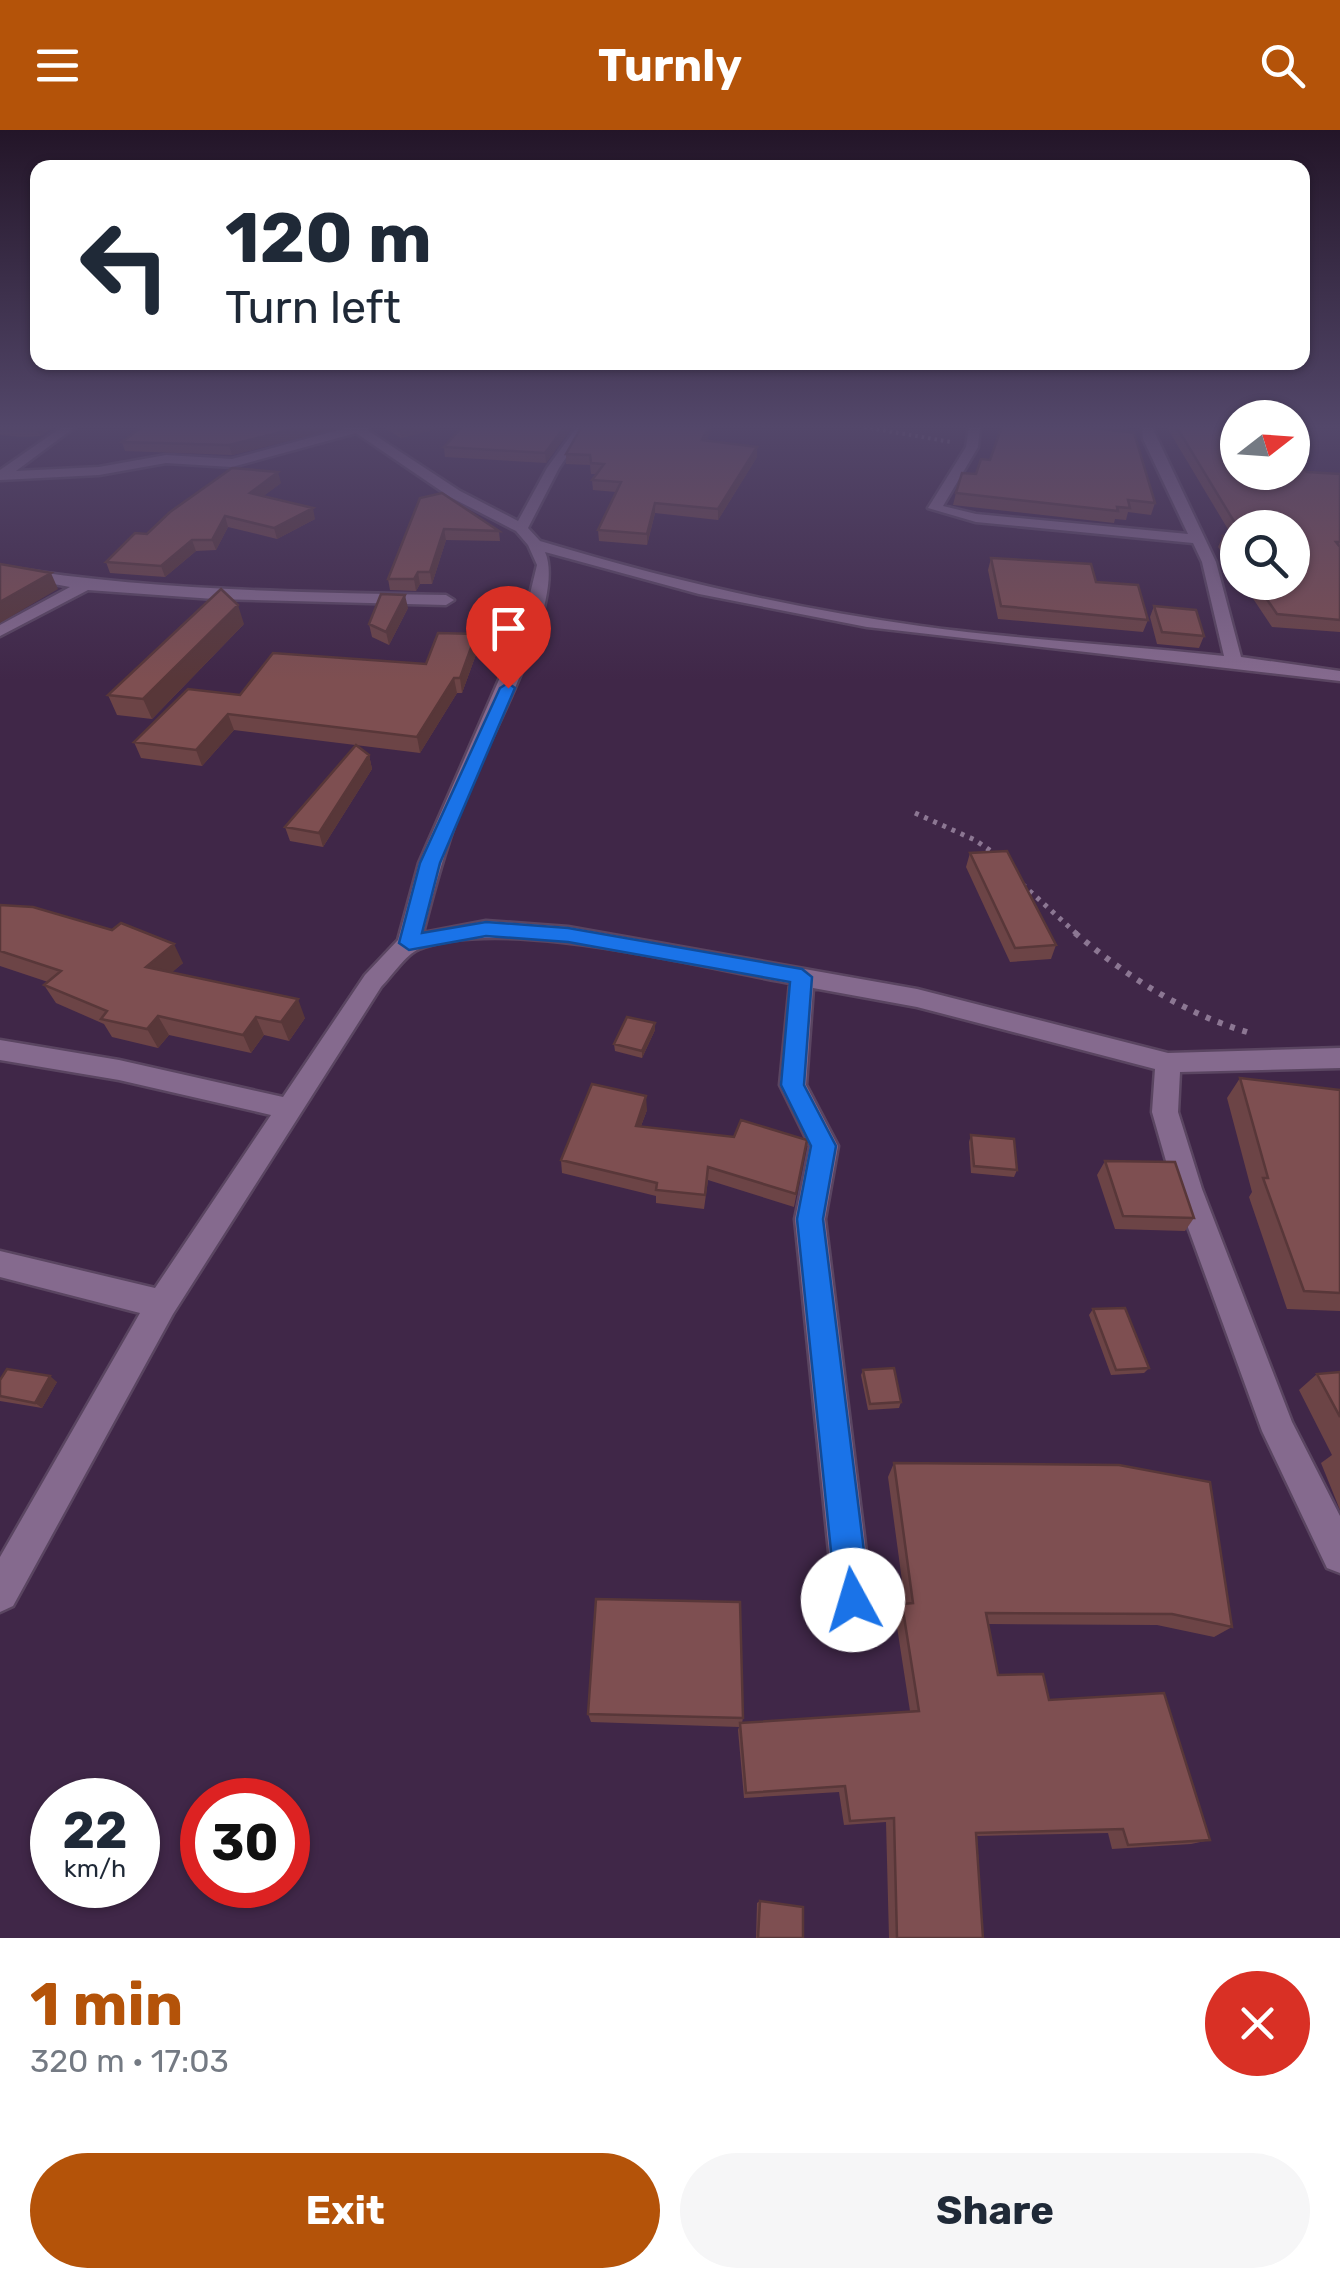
<!DOCTYPE html>
<meta charset="utf-8">
<style>
body{margin:0;font-family:Rubik,sans-serif;background:#f6f6f7;color:#1f2937;height:100vh;display:flex;flex-direction:column;font-size:38px;white-space:nowrap}
*{box-sizing:border-box;margin:0}
p{font-size:32px;color:#747a83}
.icon{flex:none;width:55px;height:55px;fill:none;stroke:currentColor;stroke-width:2;stroke-linecap:round;stroke-linejoin:round}
.map{position:relative;height:1808px;overflow:hidden}
.side{display:flex;flex-direction:column;background:#fff;flex:1}
.side>*{flex:none}
.banner{position:absolute;left:30px;top:30px;width:1280px;height:210px;border-radius:20px;box-shadow:0 2px 8px #0004;background:#fff;color:#1f2937;overflow:hidden}
.needle{width:65px;rotate:73deg}
.fabs{position:absolute;left:1220px;top:270px;display:grid;gap:20px}
.fabs a{display:grid;place-items:center;width:90px;height:90px;border-radius:50%;background:#fff;box-shadow:0 2px 8px #0004;font-size:50px}
.speed{position:absolute;left:30px;top:1648px;display:flex;gap:20px;font-size:50px;font-weight:700;text-align:center}
.speed>*{display:grid;place-content:center;width:130px;height:130px;border-radius:50%;background:#fff;box-shadow:0 2px 8px #0004;line-height:1}
.speed small{font-size:25px;font-weight:400}
.speed .limit{border:15px solid #d22;background:#fff;color:#111}
.pin{position:absolute;display:grid;place-items:center;width:85px;height:85px;color:#fff;margin:-102px -42px;border-radius:50% 50% 50% 0;rotate:-45deg;box-shadow:0 0 10px #0007}
.pin .icon{rotate:45deg}
.me{position:absolute;width:110px;margin:-55px;rotate:354deg;stroke-linejoin:round;filter:drop-shadow(0 0 8px #0008)}
.turn{display:flex;align-items:center;gap:35px;height:210px;padding:0 30px;font-size:45px}
.turn .icon{width:130px;height:130px;stroke-width:2.5}
.turn b{display:block;font-size:70px;line-height:85px}
.round{display:grid;place-items:center;flex:none;width:105px;height:105px;border-radius:52px;background:#f6f6f7}
.head{display:flex;align-items:center;justify-content:space-between;height:170px;padding:0 30px}
h1{font-size:60px;font-weight:700;line-height:75px;color:#b45309}
.action{display:flex;gap:20px;margin-top:auto;padding:20px 30px}
.action a{flex:1;height:115px;border-radius:60px;background:#b45309;color:#fff;font-size:40px;font-weight:700;line-height:115px;text-align:center}
.action a+a{background:#f6f6f7;color:#1f2937}
header{display:flex;justify-content:space-between;align-items:center;height:130px;padding:0 30px;background:#b45309;color:#fff;font-size:45px;font-weight:700}
.map>svg:first-child{display:block}
</style>
<header><svg class="icon" aria-label="menu" viewBox="0 0 24 24"><path d="M4 6h16M4 12h16M4 18h16"/></svg>Turnly<svg class="icon" aria-label="search" viewBox="0 0 24 24"><circle cx="10" cy="10" r="6"/><path d="M15 15l6 6"/></svg></header>
<div class="map">
<svg width="1340" height="1808" viewBox="0 0 1340 1808">
<rect width="100%" height="100%" fill="#402748"/>
<g fill="none" stroke-linecap="round" stroke-linejoin="round">
<g stroke="#5a4561" stroke-width="5">
<path id="street" d="M 62,297 L 75,297 L 16,341 L 99,337 L 166,325 L 232,329 L 350,297 L 369,297 L 367,300 L 460,361 L 518,391 L 547,338 L 577,297 L 587,297 L 559,338 L 528,398 L 540,411 C 665,449 791,478 920,496 C 1021,510 1123,515 1224,526 L 1202,432 L 1193,413 L 976,392 L 928,378 L 966,317 L 969,297 L 980,297 L 978,317 L 943,376 L 976,384 L 1188,404 L 1143,309 L 1142,297 L 1152,297 L 1216,432 L 1241,527 L 1340,541 L 1340,551 L 867,497 L 699,464 L 545,422 C 567,471 487,613 466,664 C 448,709 435,755 423,803 L 486,791 L 568,797 L 917,859 L 1168,923 L 1340,918 L 1340,938 L 1180,942 L 1178,982 L 1202,1059 L 1292,1292 L 1340,1386 L 1340,1443 L 1327,1438 L 1262,1301 L 1174,1059 L 1152,982 L 1155,939 L 917,877 L 813,858 L 806,955 L 838,1016 L 825,1089 L 872,1471 L 866,1484 L 853,1490 L 840,1484 L 834,1471 L 795,1089 L 810,1016 L 780,955 L 790,853 C 699,837 502,785 419,819 C 405,825 392,846 381,857 L 173,1184 L 13,1476 L 0,1482 L 0,1427 L 140,1183 L 0,1147 L 0,1121 L 155,1158 L 271,985 L 119,950 L 0,930 L 0,910 L 119,930 L 283,967 L 365,845 L 398,810 L 419,733 L 522,497 L 537,435 L 528,415 L 516,401 L 450,367 L 356,303 L 232,337 L 166,333 L 99,345 L 0,350 L 0,340 Z
M 0,436 C 148,461 296,462 446,465 L 454,470 L 446,475 L 214,469 L 88,460 L 0,506 L 0,495 L 70,457 L 0,444 Z"/>
</g>
<path stroke="#8c7793" stroke-width="4" stroke-dasharray="2.5 4" stroke-linecap="butt" d="M 864,297 L 951,312"/>
<path stroke="#8c7793" stroke-width="5" stroke-dasharray="4 6" stroke-linecap="butt" d="M 915,683 L 975,710 L 998,726
M 1022,754 L 1078,805"/>
<path stroke="#8c7793" stroke-width="6" stroke-dasharray="5 8" stroke-linecap="butt" d="M 1075,803 C 1128,847 1181,882 1247,902"/>
<use href="#street" fill="#856a8e" fill-rule="evenodd"/>
</g>
<path fill="#6c4446" d="M 0,296 L 55,296 L 40,306 L 23,307 L 0,305 Z
M 125,296 L 346,296 L 232,325 L 125,321 L 122,312 L 141,298 Z
M 382,296 L 447,296 L 401,308 Z
M 573,296 L 546,333 L 445,327 L 444,317 Z
M 1002,296 L 1128,296 L 1127,300 L 1091,298 L 1155,373 L 1151,385 L 1128,382 L 1126,390 L 1115,389 L 1114,393 L 953,375 L 956,363 L 990,330 Z
M 1166,296 L 1238,296 L 1307,342 L 1340,344 L 1340,502 L 1272,497 L 1242,452 L 1292,452 L 1238,398 L 1238,446 L 1218,417 L 1223,406 L 1232,406 Z
M 706,311 L 757,317 L 757,327 L 718,390 L 655,383 L 647,415 L 599,411 L 598,400 L 616,362 L 593,360 L 592,350 L 596,344 L 591,344 L 590,335 L 566,334 L 566,324 Z
M 281,353 L 263,366 L 315,389 L 277,409 L 228,397 L 216,420 L 196,421 L 165,447 L 110,443 L 106,432 L 147,404 Z
M 420,368 L 499,401 L 500,411 L 446,410 L 432,454 L 420,454 L 416,461 L 390,460 L 388,449 Z
M 991,428 L 1148,490 L 1143,502 L 998,489 L 988,440 Z
M 1154,476 L 1204,506 L 1199,518 L 1157,514 L 1150,487 Z
M 408,478 L 389,515 L 372,507 L 369,494 Z
M 244,494 L 152,589 L 117,585 L 108,565 Z
M 476,504 L 478,519 L 462,563 L 457,563 L 420,623 L 234,600 L 202,636 L 141,628 L 134,612 L 240,565 L 426,534 Z
M 369,625 L 372,639 L 323,717 L 290,711 L 285,697 Z
M 970,723 L 1056,815 L 1051,829 L 1010,832 L 966,737 Z
M 0,775 L 183,833 L 172,842 L 305,888 L 289,911 L 264,905 L 251,923 L 169,905 L 158,918 L 112,907 L 104,894 L 56,873 L 44,855 L 48,852 L 0,836 Z
M 655,893 L 655,900 L 642,928 L 615,921 L 614,914 Z
M 1240,948 L 1340,960 L 1340,1181 L 1287,1179 L 1249,1067 L 1252,1062 L 1227,968 Z
M 647,980 L 641,996 L 734,1007 L 807,1010 L 794,1077 L 708,1050 L 704,1079 L 656,1073 L 656,1066 L 562,1043 L 561,1030 Z
M 971,1005 L 1017,1040 L 1014,1047 L 971,1043 L 969,1012 Z
M 1105,1031 L 1194,1088 L 1185,1101 L 1115,1099 L 1097,1045 Z
M 1093,1179 L 1149,1238 L 1144,1243 L 1111,1245 L 1089,1185 Z
M 863,1240 L 901,1272 L 899,1278 L 868,1280 L 861,1245 Z
M 1340,1242 L 1340,1380 L 1321,1333 L 1332,1325 L 1299,1260 L 1317,1244 Z
M 0,1250 L 57,1252 L 42,1278 L 0,1271 Z
M 894,1333 L 1232,1497 L 1214,1507 L 1157,1495 L 988,1494 L 998,1545 L 1049,1570 L 1210,1710 L 1191,1714 L 1112,1719 L 1108,1703 L 977,1706 L 983,1808 L 889,1808 L 886,1692 L 844,1695 L 839,1662 L 744,1668 L 738,1600 L 739,1597 L 591,1592 L 588,1584 L 743,1588 L 742,1593 L 910,1581 L 895,1484 L 902,1474 L 905,1473 L 888,1347 Z
M 760,1771 L 803,1808 L 756,1808 L 757,1773 Z"/>
<path fill="#583739" d="M 36,296 L 55,296 L 40,306 Z
M 305,296 L 346,296 L 232,325 L 229,315 Z
M 406,296 L 447,296 L 401,308 L 399,298 Z
M 565,296 L 573,296 L 546,333 L 545,323 Z
M 709,296 L 713,296 L 702,320 L 702,310 Z
M 757,317 L 757,327 L 718,390 L 718,379 Z
M 278,342 L 281,353 L 253,374 L 250,363 Z
M 655,373 L 655,383 L 647,415 L 647,404 Z
M 313,378 L 315,389 L 277,409 L 274,398 Z
M 225,386 L 228,397 L 216,420 L 212,410 Z
M 444,399 L 446,410 L 432,454 L 430,442 Z
M 192,410 L 196,421 L 165,447 L 161,436 Z
M 418,442 L 420,454 L 416,461 L 414,449 Z
M 51,443 L 58,459 L 0,493 L 0,472 Z
M 405,465 L 408,478 L 389,515 L 386,502 Z
M 238,475 L 244,494 L 152,589 L 143,569 Z
M 476,504 L 478,519 L 462,563 L 460,548 Z
M 454,548 L 457,563 L 420,623 L 417,607 Z
M 228,584 L 234,600 L 202,636 L 196,620 Z
M 369,625 L 372,639 L 323,717 L 319,703 Z
M 174,814 L 183,833 L 156,856 L 146,837 Z
M 298,869 L 305,888 L 289,911 L 281,892 Z
M 158,886 L 169,905 L 158,918 L 147,899 Z
M 256,887 L 264,905 L 251,923 L 243,905 Z
M 655,893 L 655,900 L 642,928 L 642,921 Z
M 646,966 L 647,980 L 636,1009 L 636,996 Z
M 50,1246 L 57,1252 L 42,1278 L 35,1273 Z"/>
<path fill="#7e4f51" stroke="#583739" stroke-width="2.5" d="M 143,296 L 305,296 L 229,315 L 122,312 Z
M 463,296 L 565,296 L 545,323 L 444,317 Z
M 582,296 L 709,296 L 702,310 L 757,317 L 718,379 L 655,373 L 647,404 L 598,400 L 621,352 L 592,350 L 604,334 L 591,333 L 590,325 L 566,324 Z
M 1002,296 L 1081,296 L 1134,303 L 1155,373 L 1128,370 L 1130,378 L 1117,377 L 1118,381 L 956,363 L 962,343 L 976,344 L 981,329 L 990,330 Z
M 1176,296 L 1238,296 L 1238,342 L 1292,342 L 1292,326 L 1307,342 L 1340,344 L 1340,412 L 1336,412 L 1340,417 L 1340,490 L 1277,484 L 1255,452 L 1292,452 L 1292,398 L 1238,398 Z
M 232,338 L 278,342 L 250,363 L 313,378 L 274,398 L 225,386 L 212,410 L 192,410 L 161,436 L 106,432 L 135,403 L 147,404 L 170,382 Z
M 442,363 L 499,401 L 444,399 L 430,442 L 418,442 L 414,449 L 388,449 L 420,368 Z
M 1223,406 L 1238,406 L 1238,427 Z
M 991,428 L 1091,434 L 1096,452 L 1138,455 L 1148,490 L 1001,476 Z
M 0,434 L 51,443 L 0,472 Z
M 221,459 L 238,475 L 143,569 L 108,565 Z
M 381,464 L 405,465 L 386,502 L 369,494 Z
M 1154,476 L 1196,480 L 1204,506 L 1162,502 Z
M 438,503 L 476,504 L 460,548 L 454,548 L 417,607 L 228,584 L 196,620 L 134,612 L 188,559 L 240,565 L 273,523 L 426,534 Z
M 356,615 L 369,625 L 319,703 L 285,697 Z
M 1007,721 L 1056,815 L 1015,818 L 970,723 Z
M 0,775 L 33,777 L 112,800 L 121,793 L 174,814 L 146,837 L 298,869 L 281,892 L 256,887 L 243,905 L 158,886 L 147,899 L 101,889 L 107,881 L 44,855 L 61,841 L 0,821 Z
M 627,887 L 655,893 L 642,921 L 614,914 Z
M 1240,948 L 1340,960 L 1340,1163 L 1304,1161 L 1263,1048 L 1268,1048 Z
M 592,954 L 646,966 L 636,996 L 734,1007 L 741,990 L 807,1010 L 796,1064 L 708,1037 L 705,1065 L 656,1060 L 657,1053 L 561,1030 Z
M 971,1005 L 1014,1009 L 1017,1040 L 974,1036 Z
M 1105,1031 L 1175,1032 L 1194,1088 L 1123,1086 Z
M 1125,1178 L 1149,1238 L 1116,1240 L 1093,1179 Z
M 894,1238 L 901,1272 L 870,1274 L 863,1240 Z
M 7,1239 L 50,1246 L 35,1273 L 0,1266 L 0,1250 Z
M 1340,1242 L 1340,1287 L 1317,1244 Z
M 894,1333 L 1119,1335 L 1210,1352 L 1232,1497 L 1172,1484 L 986,1483 L 998,1545 L 1043,1544 L 1049,1570 L 1164,1563 L 1210,1710 L 1128,1715 L 1123,1699 L 976,1703 L 983,1808 L 897,1808 L 894,1688 L 850,1691 L 845,1656 L 746,1663 L 740,1593 L 919,1581 L 902,1474 L 913,1473 Z
M 596,1469 L 740,1472 L 743,1588 L 588,1584 Z
M 760,1771 L 803,1777 L 803,1808 L 758,1808 Z"/>
<linearGradient id="sky" x2="0" y2="1"><stop stop-color="#231528"/><stop offset="0.54" stop-color="#53476a"/><stop offset="1" stop-color="#53476a" stop-opacity="0"/></linearGradient>
<rect width="1340" height="550" fill="url(#sky)"/>
<path fill="#1a73e8" stroke="#114b97" stroke-width="2.5" d="M 508,553 L 515,558 L 440,733 L 422,803 L 486,792 L 568,798 L 802,839 L 812,847 L 804,955 L 836,1016 L 823,1089 L 870,1470 L 865,1483 L 853,1488 L 841,1483 L 836,1470 L 797,1089 L 811,1016 L 781,955 L 790,852 L 568,812 L 486,806 L 409,820 L 399,813 L 420,733 L 500,558 Z"/>
</svg>
<div class="fabs">
<a><svg class="needle" viewBox="-14 -14 28 28"><path d="M0-13l5 13h-10z" fill="#e53935"/><path d="M0 13l5-13h-10z" fill="#747a83"/></svg></a>
<a><svg class="icon" aria-label="search" viewBox="0 0 24 24"><circle cx="10" cy="10" r="6"/><path d="M15 15l6 6"/></svg></a>
</div>
<div class="speed"><div>22<small>km/h</small></div><div class="limit">30</div></div>
<div class="pin" style="left:508px;top:558px;background:#d93025"><svg class="icon" aria-label="arrive" viewBox="0 0 24 24"><path d="M6 21V4h12l-3 4 3 4H6"/></svg></div>
<svg class="me" style="left:853px;top:1470px" viewBox="-20 -20 40 40"><circle r="19" fill="#fff"/><path d="M0-13L10 11 0 6-10 11z" fill="#1a73e8"/></svg>
<div class="banner">
<div class="turn"><svg class="icon" aria-label="left" viewBox="0 0 24 24"><path d="M17 20v-9H6M10 6l-5 5 5 5"/></svg><div><b>120 m</b>Turn left</div></div>
</div>
</div>
<section class="side">
<div class="head"><div><h1>1 min</h1><p>320 m · 17:03</p></div><a class="round" style="background:#d93025;color:#fff"><svg class="icon" aria-label="close" viewBox="0 0 24 24"><path d="M6 6l12 12M18 6L6 18"/></svg></a></div>
<div class="action"><a>Exit</a><a>Share</a></div>
</section>
